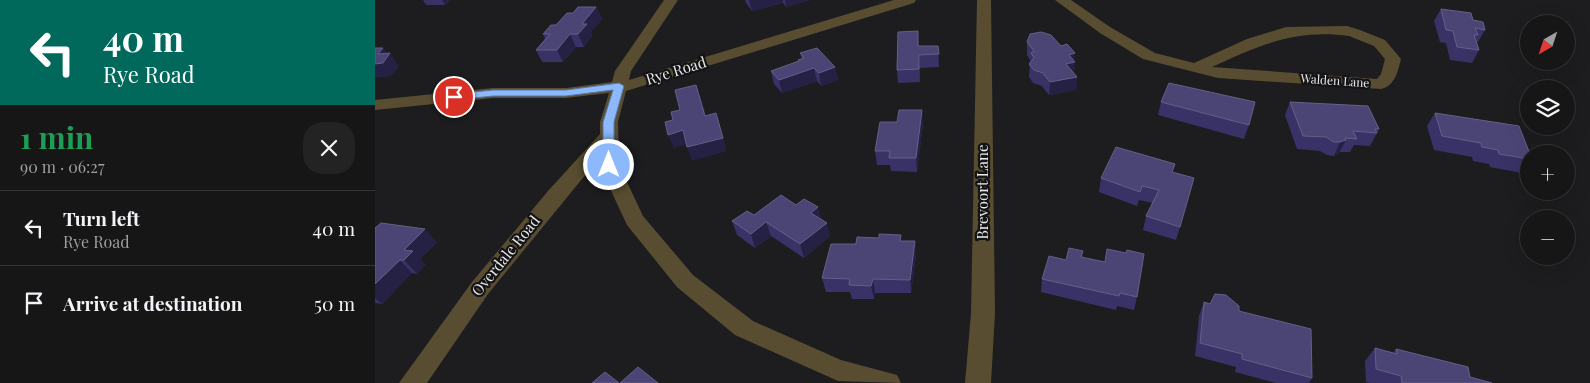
<!DOCTYPE html>
<meta charset="utf-8">
<style>
body{margin:0;font-family:"Playfair Display",serif;background:#232324;color:#f1f3f6;height:100vh;display:flex;flex-direction:column;font-size:19px;white-space:nowrap}
*{box-sizing:border-box;margin:0}
p{font-size:16px;color:#9e9fa1}
.icon{flex:none;width:28px;height:28px;fill:none;stroke:currentColor;stroke-width:2;stroke-linecap:round;stroke-linejoin:round}
.map{position:relative;flex:1;overflow:hidden}
.side{display:flex;flex-direction:column;background:#161617;width:375px}
.side>*{flex:none}
.guide{background:#00695c;color:#fff;overflow:hidden}
.needle{width:32px;rotate:219deg}
.fabs{position:absolute;left:1145px;top:15px;display:grid;gap:10px}
.fabs a{display:grid;place-items:center;width:55px;height:55px;border-radius:50%;background:#161617;box-shadow:0 5px 20px #0002,0 0 0 1px #353536;font-size:25px}
.pin{position:absolute;display:grid;place-items:center;width:42px;height:42px;color:#fff;margin:-21px;border:2px solid #fff;border-radius:50%;box-shadow:0 1px 5px #0007}
.me{position:absolute;width:55px;margin:-28px;rotate:0deg;stroke-linejoin:round;filter:drop-shadow(0 0 4px #0008)}
.turn{display:flex;align-items:center;gap:18px;height:105px;padding:0 20px;font-size:22px}
.turn .icon{width:65px;height:65px;stroke-width:2.5}
.turn b{display:block;font-size:35px;line-height:42px}
.round{display:grid;place-items:center;flex:none;width:52px;height:52px;border-radius:20px;background:#232324}
.headline{display:flex;align-items:center;justify-content:space-between;height:85px;padding:0 20px}
h1{font-size:30px;font-weight:700;line-height:38px;color:#1e9e55}
ul{padding:0;list-style:none}
li{display:flex;align-items:center;gap:15px;height:75px;padding:0 20px;border-top:1px solid #353536}
li div{flex:1}
li b{display:block;font-size:19px}
li em{font-style:normal}
main{display:flex;flex:1;min-height:0}
.map>svg:first-child{display:block}
</style>
<main>
<section class="side">
<div class="guide">
<div class="turn"><svg class="icon" aria-label="left" viewBox="0 0 24 24"><path d="M17 20v-9H6M10 6l-5 5 5 5"/></svg><div><b>40 m</b>Rye Road</div></div>
</div>
<div class="headline"><div><h1>1 min</h1><p>90 m · 06:27</p></div><a class="round"><svg class="icon" aria-label="close" viewBox="0 0 24 24"><path d="M6 6l12 12M18 6L6 18"/></svg></a></div>
<ul>
<li><svg class="icon" aria-label="left" viewBox="0 0 24 24"><path d="M17 20v-9H6M10 6l-5 5 5 5"/></svg><div><b>Turn left</b><p>Rye Road</p></div><em>40 m</em></li>
<li><svg class="icon" aria-label="arrive" viewBox="0 0 24 24"><path d="M6 21V4h12l-3 4 3 4H6"/></svg><div><b>Arrive at destination</b></div><em>50 m</em></li>
</ul>
</section>
<div class="map">
<svg width="1215" height="383" viewBox="0 0 1215 383">
<rect width="100%" height="100%" fill="#1d1d1f"/>
<g fill="none" stroke-linecap="round" stroke-linejoin="round">
<path fill="#584d31" fill-rule="evenodd" d="M 289,0 L 303,0 L 256,71 L 254,80 L 519,0 L 541,0 L 539,3 L 251,91 L 243,122 L 244,165 L 268,216 L 318,275 L 378,321 L 466,360 L 522,375 L 526,383 L 463,381 L 360,335 L 302,287 L 252,225 L 224,165 L 225,157 L 113,294 L 52,383 L 24,383 L 97,282 L 173,191 L 225,134 L 225,122 L 234,93 L 191,98 L 118,98 L 0,110 L 0,100 L 118,88 L 191,88 L 237,82 L 240,71 Z
M 602,0 L 616,0 L 620,313 L 616,383 L 590,383 L 596,313 Z
M 680,0 L 696,0 L 735,27 L 780,53 L 819,63 L 872,39 L 911,27 L 972,26 L 985,30 L 1010,40 L 1026,59 C 1023,71 1020,86 1006,89 L 843,78 L 768,59 L 725,33 ZM 974,36 L 999,46 L 1010,59 L 1006,74 L 1002,79 L 837,67 C 884,45 921,29 974,36 Z"/>
</g>
<path fill="#383267" d="M 48,0 L 75,0 L 70,5 L 51,5 Z
M 370,0 L 435,0 L 411,7 L 408,3 L 377,11 L 371,3 Z
M 221,7 L 227,19 L 216,32 L 217,36 L 209,47 L 201,47 L 188,62 L 167,62 L 161,50 L 170,39 L 168,34 L 198,13 Z
M 1066,9 L 1098,20 L 1110,30 L 1103,42 L 1102,42 L 1104,50 L 1097,63 L 1075,60 L 1071,43 L 1065,42 L 1059,21 Z
M 652,42 L 699,61 L 699,73 L 702,77 L 701,90 L 674,95 L 667,86 L 658,83 L 654,77 L 655,60 L 652,55 Z
M 544,46 L 563,46 L 564,67 L 545,68 L 545,82 L 523,83 L 522,70 Z
M 425,53 L 460,67 L 463,80 L 446,86 L 442,81 L 407,93 L 399,84 L 396,71 L 423,62 L 423,60 L 427,59 Z
M 786,102 L 874,125 L 869,139 L 783,115 Z
M 915,102 L 1004,129 L 995,146 L 979,145 L 975,152 L 965,152 L 964,153 L 959,156 L 952,155 L 945,151 L 922,149 L 910,115 Z
M 1060,113 L 1154,154 L 1154,164 L 1147,173 L 1115,167 L 1114,164 L 1098,161 L 1097,157 L 1059,150 L 1052,126 Z
M 548,123 L 542,172 L 516,171 L 515,165 L 502,165 L 500,151 Z
M 798,172 L 805,227 L 801,240 L 768,230 L 771,216 L 778,203 L 764,200 L 762,206 L 724,192 L 726,178 Z
M 379,215 L 446,219 L 455,236 L 429,258 L 396,236 L 380,248 L 362,235 L 357,221 Z
M 0,228 L 62,242 L 45,259 L 50,265 L 42,274 L 37,273 L 7,304 L 0,303 Z
M 527,241 L 541,255 L 536,293 L 500,293 L 499,299 L 477,299 L 475,292 L 451,292 L 447,278 L 481,244 Z
M 708,251 L 707,257 L 762,297 L 759,310 L 742,306 L 741,310 L 666,292 L 667,279 L 691,260 Z
M 829,302 L 864,311 L 937,378 L 934,383 L 901,383 L 860,372 L 861,367 L 820,356 L 824,316 Z
M 1000,348 L 1018,353 L 1021,349 L 1095,377 L 1117,383 L 995,383 L 991,382 L 990,361 Z"/>
<path fill="#252144" d="M 67,0 L 75,0 L 70,5 Z
M 374,0 L 408,0 L 408,3 L 377,11 Z
M 410,0 L 435,0 L 411,7 Z
M 221,7 L 227,19 L 216,32 L 217,36 L 209,47 L 203,34 L 207,24 Z
M 543,31 L 544,44 L 545,82 L 543,46 Z
M 195,34 L 201,47 L 188,62 L 182,50 Z
M 8,48 L 13,55 L 15,53 L 24,66 L 17,76 L 0,78 L 0,64 L 3,54 Z
M 700,53 L 699,62 L 700,62 L 699,75 L 691,64 L 694,55 Z
M 460,67 L 463,80 L 446,86 L 444,73 Z
M 439,68 L 442,81 L 407,93 L 404,80 Z
M 702,77 L 701,90 L 674,95 L 675,82 Z
M 321,85 L 326,98 L 335,129 L 330,116 Z
M 547,110 L 548,123 L 542,172 L 541,158 Z
M 341,113 L 352,151 L 317,161 L 312,147 Z
M 308,130 L 314,144 L 299,148 L 293,135 Z
M 971,140 L 964,153 L 959,156 L 965,142 Z
M 443,207 L 447,221 L 436,213 Z
M 391,222 L 396,236 L 380,248 L 376,234 Z
M 452,223 L 455,236 L 429,258 L 425,244 Z
M 50,229 L 62,242 L 45,259 L 50,265 L 42,274 L 29,260 L 29,250 Z
M 540,241 L 541,255 L 536,293 L 535,280 Z
M 25,260 L 37,273 L 7,304 L 0,298 L 0,284 Z
M 498,279 L 500,293 L 499,299 L 496,286 Z"/>
<path fill="#4b4575" stroke="#645f87" d="M 203,7 L 221,7 L 207,24 L 212,24 L 203,34 L 195,34 L 182,50 L 161,50 L 175,34 L 168,34 L 176,25 L 181,25 L 192,13 L 198,13 Z
M 1066,9 L 1096,13 L 1098,20 L 1108,22 L 1110,30 L 1100,28 L 1103,35 L 1099,35 L 1104,50 L 1082,47 L 1078,31 L 1071,30 Z
M 543,31 L 543,46 L 563,46 L 564,54 L 544,55 L 544,69 L 522,70 L 523,32 Z
M 666,32 L 676,35 L 686,46 L 692,44 L 700,53 L 694,55 L 700,62 L 691,64 L 702,77 L 675,82 L 668,73 L 659,70 L 654,64 L 659,58 L 656,53 L 659,51 L 652,42 L 655,34 Z
M 0,48 L 8,48 L 3,54 L 15,53 L 8,63 L 0,64 Z
M 442,48 L 460,67 L 444,73 L 439,68 L 404,80 L 396,71 L 424,61 L 423,60 L 429,58 L 425,53 Z
M 794,83 L 880,102 L 874,125 L 786,102 Z
M 321,85 L 330,116 L 341,113 L 348,138 L 312,147 L 308,130 L 293,135 L 290,122 L 298,120 L 296,112 L 305,110 L 300,90 Z
M 915,102 L 993,106 L 1004,129 L 1000,129 L 1002,133 L 978,131 L 982,139 L 970,138 L 971,140 L 965,142 L 959,142 L 951,137 L 928,136 Z
M 524,110 L 547,110 L 541,158 L 514,158 L 515,151 L 500,151 L 505,122 L 522,122 Z
M 1060,113 L 1144,126 L 1155,154 L 1154,154 L 1154,159 L 1124,154 L 1123,150 L 1107,147 L 1106,143 L 1067,136 Z
M 741,147 L 800,164 L 797,172 L 819,178 L 805,227 L 771,216 L 784,190 L 767,186 L 765,192 L 726,178 Z
M 406,195 L 421,205 L 429,199 L 443,207 L 436,213 L 452,223 L 425,244 L 391,222 L 376,234 L 357,221 L 372,211 L 379,215 Z
M 6,223 L 50,229 L 29,250 L 38,251 L 29,260 L 25,260 L 0,284 L 0,228 Z
M 504,234 L 526,235 L 525,241 L 540,241 L 535,280 L 498,279 L 496,286 L 474,285 L 475,279 L 447,278 L 456,244 L 481,244 L 482,237 L 504,238 Z
M 694,248 L 708,251 L 706,257 L 730,262 L 732,249 L 751,253 L 752,250 L 769,254 L 762,297 L 745,293 L 744,296 L 667,279 L 674,256 L 691,260 Z
M 840,294 L 851,295 L 864,306 L 864,311 L 936,329 L 937,378 L 867,359 L 867,354 L 825,343 L 829,302 L 835,304 Z
M 1000,348 L 1022,354 L 1021,349 L 1093,367 L 1095,377 L 1117,383 L 1027,383 L 1026,376 L 1001,369 Z
M 263,367 L 283,383 L 245,383 Z
M 230,372 L 244,383 L 217,383 Z"/>
<path fill="#8bb9fc" stroke="#5a78a4" d="M 244,83 L 249,86 L 239,122 L 239,165 L 234,168 L 228,165 L 228,122 L 238,90 L 191,96 L 118,96 L 79,100 L 74,97 L 79,94 L 118,90 L 191,90 Z"/>
<g text-anchor="middle" stroke-width="4.5" stroke-linejoin="round" paint-order="stroke">
<g font-size="12" fill="#e9e9ea" stroke="#141416">
<text transform="translate(960 81) rotate(4)" y="4">Walden Lane</text>
</g>
<g font-size="15" fill="#e9e9ea" stroke="#141416">
<text transform="translate(301 71) rotate(-17)" y="5">Rye Road</text>
<text transform="translate(608 192) rotate(-90)" y="5">Brevoort Lane</text>
<text transform="translate(131 256) rotate(-51)" y="5">Overdale Road</text>
</g>
</g>
</svg>
<div class="fabs">
<a><svg class="needle" viewBox="-14 -14 28 28"><path d="M0-13l5 13h-10z" fill="#e53935"/><path d="M0 13l5-13h-10z" fill="#9e9fa1"/></svg></a>
<a><svg class="icon" aria-label="layers" viewBox="0 0 24 24"><path d="M12 4l9 5-9 5-9-5zM3 14l9 5 9-5"/></svg></a>
<a>+</a>
<a>−</a>
</div>
<div class="pin" style="left:79px;top:97px;background:#d93025"><svg class="icon" aria-label="arrive" viewBox="0 0 24 24"><path d="M6 21V4h12l-3 4 3 4H6"/></svg></div>
<svg class="me" style="left:234px;top:165px" viewBox="-20 -20 40 40"><circle r="17" fill="#8bb9fc" stroke="#fff" stroke-width="3"/><path d="M0-11L8 9 0 5-8 9z" fill="#fff"/></svg>
</div>
</main>
